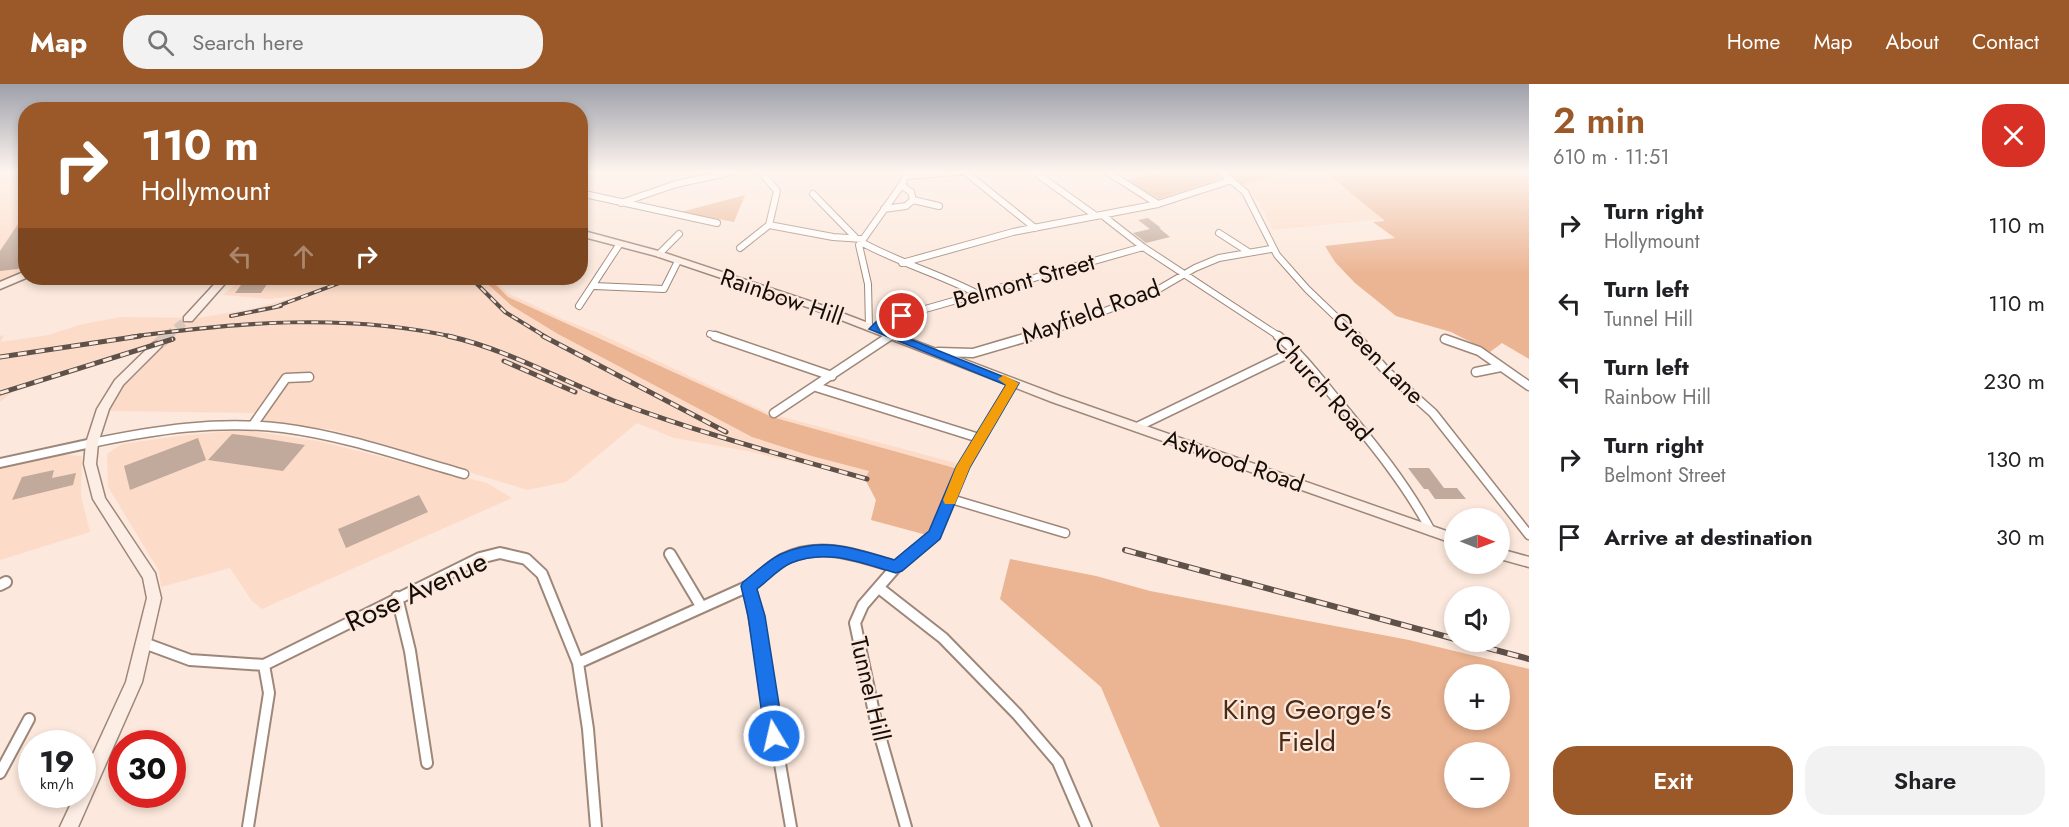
<!DOCTYPE html>
<meta charset="utf-8">
<style>
body{margin:0;font-family:Jost,sans-serif;background:#f2f2f2;color:#202124;height:100vh;display:flex;flex-direction:column;font-size:22px;white-space:nowrap}
*{box-sizing:border-box;margin:0}
p{font-size:20px;color:#757577}
.icon{flex:none;width:33px;height:33px;fill:none;stroke:currentColor;stroke-width:2;stroke-linecap:round;stroke-linejoin:round}
.map{position:relative;flex:1;overflow:hidden}
.drawer{display:flex;flex-direction:column;background:#fff;width:540px}
.drawer>*{flex:none}
.guide{position:absolute;left:18px;top:18px;width:570px;height:183px;border-radius:24px;box-shadow:0 3px 9px #0003;background:#9b5828;color:#fff;overflow:hidden}
.needle{width:39px;rotate:91deg}
.tools{position:absolute;left:1444px;top:424px;display:grid;gap:12px}
.tools a{display:grid;place-items:center;width:66px;height:66px;border-radius:50%;background:#fff;box-shadow:0 3px 9px #0003;font-size:30px}
.speed{position:absolute;left:18px;top:646px;display:flex;gap:12px;font-size:30px;font-weight:700;text-align:center}
.speed>*{display:grid;place-content:center;width:78px;height:78px;border-radius:50%;background:#fff;box-shadow:0 3px 9px #0003;line-height:1}
.speed small{font-size:15px;font-weight:400}
.speed .limit{border:9px solid #d22;background:#fff;color:#111}
.pin{position:absolute;display:grid;place-items:center;width:51px;height:51px;color:#fff;margin:-26px;border:3px solid #fff;border-radius:50%;box-shadow:0 2px 6px #0007}
.me{position:absolute;width:66px;margin:-33px;rotate:351deg;stroke-linejoin:round;filter:drop-shadow(0 0 4px #0008)}
.turn{display:flex;align-items:center;gap:21px;height:126px;padding:0 24px;font-size:27px}
.turn .icon{width:78px;height:78px;stroke-width:2.5}
.turn b{display:block;font-size:42px;line-height:51px}
.lanes{display:flex;align-items:center;height:57px;padding:0 24px;background:#0003;justify-content:center;gap:30px;direction:ltr}
.lanes .off{opacity:.35}
.round{display:grid;place-items:center;flex:none;width:63px;height:63px;border-radius:24px;background:#f2f2f2}
.summary{display:flex;align-items:center;justify-content:space-between;height:102px;padding:0 24px}
h1{font-size:36px;font-weight:600;line-height:45px;color:#9b5828}
.cta{display:flex;gap:12px;margin-top:auto;padding:12px 24px}
.cta a{flex:1;height:69px;border-radius:24px;background:#9b5828;color:#fff;font-size:24px;font-weight:600;line-height:69px;text-align:center}
.cta a+a{background:#f2f2f2;color:#202124}
ul{padding:0;list-style:none}
li{display:flex;align-items:center;gap:18px;height:78px;padding:0 24px}
li div{flex:1}
li b{display:block;font-size:22px}
li em{font-style:normal}
header{display:flex;align-items:center;gap:36px;box-sizing:border-box;height:84px;padding:0 30px;background:#9b5828;color:#fff}
header strong{font-size:28px}
nav{display:flex;gap:33px;margin-inline-start:auto;font-size:21px}
.search{width:420px;height:54px;background:#f2f2f2;display:flex;align-items:center;gap:15px;box-sizing:border-box;padding:0 21px;border-radius:24px;color:#757577;font-size:22px}
main{display:flex;flex:1;min-height:0}
.map>svg:first-child{display:block}
</style>
<header>
<strong>Map</strong>
<div class="search"><svg class="icon" aria-label="search" viewBox="0 0 24 24"><circle cx="10" cy="10" r="6"/><path d="M15 15l6 6"/></svg>Search here</div>
<nav><a>Home</a><a>Map</a><a>About</a><a>Contact</a></nav>
</header>
<main>
<div class="map">
<svg width="1529" height="743" viewBox="0 0 1529 743">
<rect width="100%" height="100%" fill="#fce8dc"/>
<path fill="#fcdcc9" d="M 6,87 L 25,87 L 25,186 L 0,197 L 0,92 Z
M 1300,87 L 1323,87 L 1384,135 L 1273,146 L 1259,118 L 1241,100 Z
M 243,194 L 489,194 L 510,210 L 562,235 L 596,248 L 768,329 L 960,380 L 927,451 L 871,436 L 876,416 L 865,395 L 747,367 L 674,354 L 637,339 L 566,398 L 527,406 L 333,346 L 250,336 L 254,329 L 109,327 L 125,300 L 139,288 L 164,260 L 14,307 L 0,318 L 0,252 L 4,251 L 1,258 L 48,251 L 83,240 L 121,233 L 198,234 L 256,224 L 297,212 L 269,215 L 223,211 Z
M 243,346 L 318,357 L 487,399 L 512,414 L 262,525 L 252,517 L 230,484 L 161,503 L 159,487 L 108,403 L 107,370 L 122,360 L 178,352 Z
M 60,370 L 82,372 L 81,412 L 90,448 L 0,476 L 0,385 Z"/>
<path fill="#ebb492" fill-rule="evenodd" d="M 1167,87 L 1214,87 L 1221,92 L 1220,95 L 1159,115 L 1126,96 Z
M 1225,87 L 1300,87 L 1241,100 Z
M 1324,87 L 1529,87 L 1529,275 L 1502,259 L 1490,268 L 1451,248 L 1396,232 L 1355,199 L 1335,178 L 1325,162 L 1395,154 L 1373,138 L 1385,137 Z
M 745,111 L 734,138 L 681,128 Z
M 481,194 L 489,194 L 508,213 L 772,333 L 958,385 L 927,451 L 871,436 L 876,416 L 865,395 L 869,387 L 808,371 L 752,353 L 558,250 L 512,222 Z
M 1010,475 L 1096,492 L 1150,507 L 1409,556 L 1529,585 L 1529,743 L 1160,743 L 1101,603 L 1000,515 ZM 1455,591 L 1500,591 L 1500,636 L 1455,636 ZM 1455,669 L 1500,669 L 1500,714 L 1455,714 Z"/>
<path fill="#c1a99b" d="M 26,128 L 26,184 L 0,187 L 0,167 Z
M 1148,134 L 1161,144 L 1159,144 L 1170,153 L 1146,159 L 1133,149 L 1150,145 L 1138,136 Z
M 270,196 L 261,209 L 235,209 L 244,197 Z
M 232,350 L 250,352 L 305,361 L 283,387 L 208,376 Z
M 198,354 L 206,376 L 130,406 L 124,382 Z
M 1408,384 L 1429,384 L 1444,404 L 1457,404 L 1466,415 L 1435,415 L 1428,405 L 1424,405 Z
M 54,386 L 52,394 L 76,389 L 73,401 L 12,416 L 22,393 Z
M 419,411 L 428,428 L 346,464 L 338,445 Z"/>
<g fill="none" stroke-linecap="round" stroke-linejoin="round">
<path stroke="#d9c7bc" stroke-width="9" stroke-dasharray="9 4.5" stroke-linecap="butt" d="M 166,253 L 188,235"/>
<path stroke="#d9c7bc" stroke-width="12" stroke-dasharray="12 6" stroke-linecap="butt" d="M 157,261 L 168,252"/>
<g stroke="#9e8779" stroke-width="8">
<path id="minor-far2" d="M 760,87 L 777,107 L 769,141
M 964,87 L 1035,144
M 1033,87 L 1096,132
M 1106,87 L 1158,120
M 1220,87 L 1245,108 L 1277,171 L 1307,205 L 1357,253
M 580,90 L 591,87
M 906,92 L 966,87
M 580,109 L 717,139
M 813,110 L 855,153
M 913,116 L 939,122
M 621,119 L 676,100 L 736,87
M 884,125 L 906,122 L 913,116 L 911,108 L 901,101
M 1102,131 L 1143,163 L 1280,253
M 769,141 L 833,153 L 863,155
M 1219,149 L 1247,167
M 861,158 C 899,179 940,190 978,210
M 740,164 L 769,141
M 659,170 L 679,150
M 902,179 L 1013,148 L 1158,120 L 1232,96
M 594,202 L 664,205 L 678,177
M 579,222 L 619,161
M 869,243 L 868,200 L 859,161 L 903,99 L 906,87
M 874,245 L 883,237 L 1143,163
M 710,250 L 720,253
M 888,253 L 890,252
M 1026,253 L 1068,241 L 1152,209 L 1195,184 L 1219,174 L 1271,165"/>
</g>
<g stroke="#9e8779" stroke-width="11">
<path id="minor-far1" d="M 715,252 L 832,292
M 1278,252 C 1302,271 1320,296 1340,320 C 1373,360 1406,400 1431,447
M 1356,252 L 1386,287 L 1433,329 L 1529,451
M 1445,255 L 1479,267 L 1529,302
M 938,268 L 973,269 L 1031,252
M 1476,288 L 1501,283
M 816,303 L 979,354
M 774,329 L 890,252
M 253,341 L 286,294 L 309,293
M 1137,343 L 1296,266
M 92,359 C 155,346 218,336 283,344 C 345,352 404,373 464,390
M 951,415 L 1065,449
M 811,467 L 836,467
M 914,467 L 935,450 L 963,383 L 1013,299"/>
</g>
<g stroke="#9e8779" stroke-width="14">
<path id="minor" d="M 670,470 L 701,522
M 0,501 L 6,498
M 879,504 L 943,554 L 1017,630 L 1058,678 L 1086,743
M 397,513 L 410,567 L 427,679
M 144,559 L 190,576 L 264,581 L 480,474 L 500,469 L 526,475 L 542,490 L 578,579 L 588,645 L 596,743
M 578,579 L 749,502
M 0,689 L 29,635
M 248,743 L 269,609 L 264,581
M 791,743 L 749,502 C 760,493 770,483 782,476 C 819,456 860,472 896,483
M 906,743 L 876,638 L 855,539 L 863,521 L 896,483 L 916,466"/>
</g>
<g stroke="#9e8779" stroke-width="4">
<path id="tertiary" d="M 92,355 L 96,356 L 97,359 L 96,362 L 0,383 L 0,375 Z"/>
</g>
<g stroke="#9e8779" stroke-width="3">
<path id="secondary" d="M 580,146 L 662,168 L 821,221 L 1060,312 L 1455,450 L 1455,460 L 1052,318 L 813,225 L 656,172 L 580,152 Z
M 26,187 L 26,194 L 0,205 L 0,198 Z
M 220,194 L 230,194 L 192,237 L 184,237 L 184,233 Z
M 157,258 L 162,261 L 161,263 L 123,301 L 109,325 L 98,359 L 96,380 L 105,414 L 155,489 L 161,514 L 142,598 L 78,743 L 60,743 L 75,711 L 82,711 L 82,694 L 126,598 L 147,514 L 143,494 L 93,415 L 84,380 L 86,359 L 97,325 L 115,296 L 153,259 Z
M 1500,465 L 1529,473 L 1529,483 L 1500,475 Z"/>
</g>
<use href="#minor-far2" stroke="#fff" stroke-width="6"/>
<use href="#minor-far1" stroke="#fff" stroke-width="8"/>
<use href="#minor" stroke="#fff" stroke-width="10"/>
<use href="#tertiary" fill="#fff" fill-rule="evenodd"/>
<use href="#secondary" fill="#fdeee5" fill-rule="evenodd"/>
<g stroke="#5d514a" stroke-width="4">
<path id="rail-far2" d="M 471,194 L 505,228 L 546,253
M 275,223 L 353,194
M 231,232 L 281,222
M 130,253 C 238,238 347,229 454,253"/>
</g>
<g stroke="#5d514a" stroke-width="5">
<path id="rail-far1" d="M 448,252 C 506,265 558,295 614,317 C 696,348 782,371 867,395
M 543,252 L 726,348
M 0,273 L 140,252
M 504,277 L 575,308
M 0,309 L 173,255
M 1125,466 L 1130,467"/>
</g>
<g stroke="#5d514a" stroke-width="6">
<path id="rail" d="M 1125,466 L 1455,555
M 1465,558 L 1529,575"/>
</g>
<use href="#rail-far2" stroke="#fce8dc" stroke-width="2" stroke-dasharray="7" stroke-linecap="butt"/>
<use href="#rail-far1" stroke="#fce8dc" stroke-width="3" stroke-dasharray="9" stroke-linecap="butt"/>
<use href="#rail" stroke="#fce8dc" stroke-width="4" stroke-dasharray="11" stroke-linecap="butt"/>
</g>
<linearGradient id="sky" x2="0" y2="1"><stop stop-color="#9ea0aa"/><stop offset="0.46" stop-color="#fef5ef"/><stop offset="1" stop-color="#fef5ef" stop-opacity="0"/></linearGradient>
<rect width="1529" height="191" fill="url(#sky)"/>
<path fill="#1a73e8" stroke="#114b97" stroke-width="1.5" d="M 902,228 L 906,229 L 906,234 L 887,240 L 882,244 L 1019,299 L 970,383 L 940,455 L 902,487 L 896,489 C 860,479 828,464 791,479 C 779,484 768,497 757,505 L 765,532 L 784,652 L 781,658 L 774,661 L 768,658 L 765,652 L 748,532 L 741,502 L 743,498 C 755,489 768,476 781,470 C 823,452 853,464 894,476 L 929,447 L 956,383 L 1006,301 L 869,245 L 879,235 Z"/>
<path fill="#f59e0b" d="M 1004,291 L 1019,299 L 970,383 L 955,420 L 945,420 L 943,416 L 956,383 L 1006,301 L 998,295 Z"/>
<g text-anchor="middle" stroke-width="4.5" stroke-linejoin="round" paint-order="stroke">
<g font-size="24" fill="#150d08" stroke="#fce8dc">
<text transform="translate(1024 197) rotate(-16)" y="8">Belmont Street</text>
<text transform="translate(782 213) rotate(19)" y="8">Rainbow Hill</text>
<text transform="translate(1091 228) rotate(-20)" y="8">Mayfield Road</text>
<text transform="translate(1378 274) rotate(45)" y="8">Green Lane</text>
<text transform="translate(1323 304) rotate(48)" y="8">Church Road</text>
<text transform="translate(1234 377) rotate(19)" y="8">Astwood Road</text>
<text transform="translate(870 605) rotate(77)" y="8">Tunnel Hill</text>
</g>
<g font-size="28" fill="#150d08" stroke="#fce8dc">
<text transform="translate(416 507) rotate(-25)" y="10">Rose Avenue</text>
</g>
<g font-size="28" fill="#4b2b15" stroke="#fce8dc">
<text x="1307" y="635">King George's<tspan x="1307" dy="32">Field</tspan></text>
</g>
</g>
</svg>
<div class="tools">
<a><svg class="needle" viewBox="-14 -14 28 28"><path d="M0-13l5 13h-10z" fill="#e53935"/><path d="M0 13l5-13h-10z" fill="#757577"/></svg></a>
<a><svg class="icon" aria-label="sound" viewBox="0 0 24 24"><path d="M4 9h4l5-4v14l-5-4H4zM17 9q2 3 0 6"/></svg></a>
<a>+</a>
<a>−</a>
</div>
<div class="speed"><div>19<small>km/h</small></div><div class="limit">30</div></div>
<div class="pin" style="left:902px;top:232px;background:#d93025"><svg class="icon" aria-label="arrive" viewBox="0 0 24 24"><path d="M6 21V4h12l-3 4 3 4H6"/></svg></div>
<svg class="me" style="left:774px;top:652px" viewBox="-20 -20 40 40"><circle r="17" fill="#1a73e8" stroke="#fff" stroke-width="3"/><path d="M0-11L8 9 0 5-8 9z" fill="#fff"/></svg>
<div class="guide">
<div class="turn"><svg class="icon" aria-label="right" viewBox="0 0 24 24"><path d="M7 20v-9h11M14 6l5 5-5 5"/></svg><div><b>110 m</b>Hollymount</div></div>
<div class="lanes"><svg class="icon off" aria-label="left" viewBox="0 0 24 24"><path d="M17 20v-9H6M10 6l-5 5 5 5"/></svg><svg class="icon off" aria-label="ahead" viewBox="0 0 24 24"><path d="M12 20V5M6 11l6-6 6 6"/></svg><svg class="icon" aria-label="right" viewBox="0 0 24 24"><path d="M7 20v-9h11M14 6l5 5-5 5"/></svg></div>
</div>
</div>
<section class="drawer">
<div class="summary"><div><h1>2 min</h1><p>610 m · 11:51</p></div><a class="round" style="background:#d93025;color:#fff"><svg class="icon" aria-label="close" viewBox="0 0 24 24"><path d="M6 6l12 12M18 6L6 18"/></svg></a></div>
<ul>
<li><svg class="icon" aria-label="right" viewBox="0 0 24 24"><path d="M7 20v-9h11M14 6l5 5-5 5"/></svg><div><b>Turn right</b><p>Hollymount</p></div><em>110 m</em></li>
<li><svg class="icon" aria-label="left" viewBox="0 0 24 24"><path d="M17 20v-9H6M10 6l-5 5 5 5"/></svg><div><b>Turn left</b><p>Tunnel Hill</p></div><em>110 m</em></li>
<li><svg class="icon" aria-label="left" viewBox="0 0 24 24"><path d="M17 20v-9H6M10 6l-5 5 5 5"/></svg><div><b>Turn left</b><p>Rainbow Hill</p></div><em>230 m</em></li>
<li><svg class="icon" aria-label="right" viewBox="0 0 24 24"><path d="M7 20v-9h11M14 6l5 5-5 5"/></svg><div><b>Turn right</b><p>Belmont Street</p></div><em>130 m</em></li>
<li><svg class="icon" aria-label="arrive" viewBox="0 0 24 24"><path d="M6 21V4h12l-3 4 3 4H6"/></svg><div><b>Arrive at destination</b></div><em>30 m</em></li>
</ul>
<div class="cta"><a>Exit</a><a>Share</a></div>
</section>
</main>
